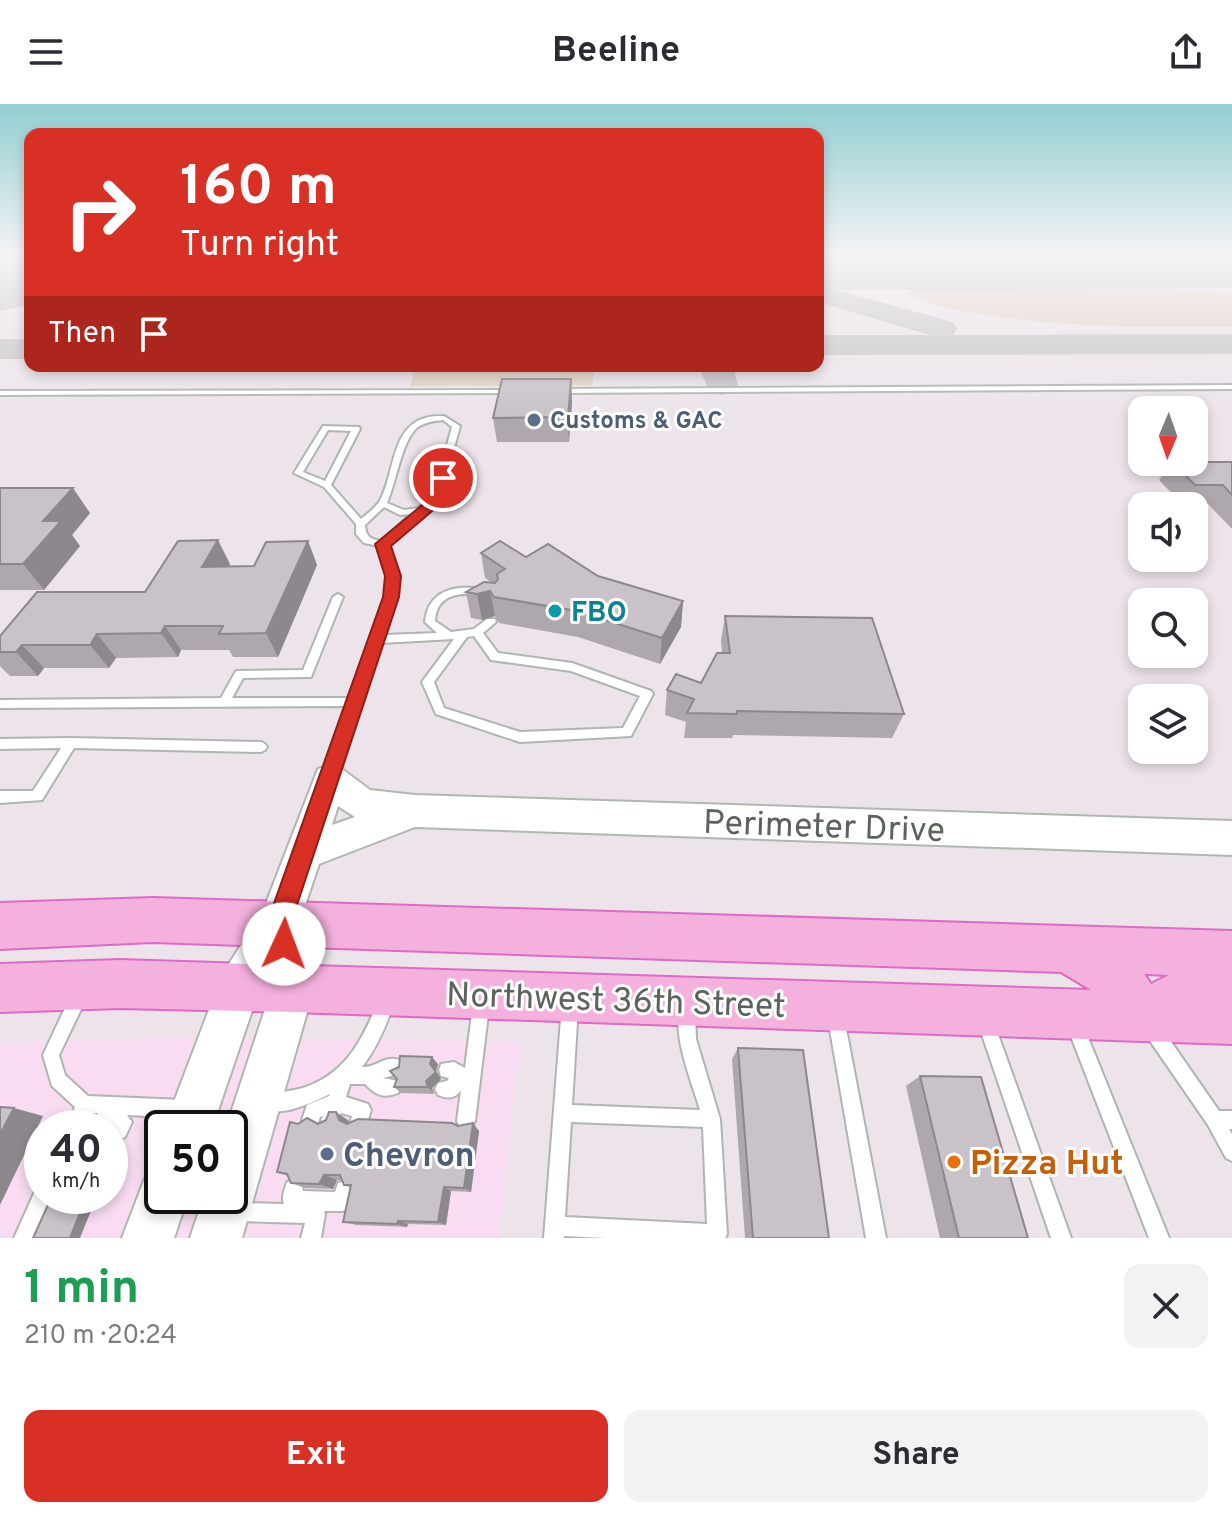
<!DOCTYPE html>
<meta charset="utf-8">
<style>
body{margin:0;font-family:Overpass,sans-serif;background:#f2f2f3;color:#2b2b33;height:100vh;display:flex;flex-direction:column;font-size:30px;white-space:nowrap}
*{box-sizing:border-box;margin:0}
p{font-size:26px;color:#7c7c81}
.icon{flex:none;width:44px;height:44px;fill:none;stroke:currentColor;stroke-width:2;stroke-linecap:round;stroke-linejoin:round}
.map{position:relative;height:1134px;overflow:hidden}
.sheet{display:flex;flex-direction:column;background:#fff;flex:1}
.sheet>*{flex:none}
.guide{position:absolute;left:24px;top:24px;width:800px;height:244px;border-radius:16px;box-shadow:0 4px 12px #0003;background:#d93025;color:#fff;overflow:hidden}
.needle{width:52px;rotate:182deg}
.fabs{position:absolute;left:1128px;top:292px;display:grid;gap:16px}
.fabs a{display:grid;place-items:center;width:80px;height:80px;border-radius:16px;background:#fff;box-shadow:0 4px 12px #0003;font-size:40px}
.speed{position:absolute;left:24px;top:1006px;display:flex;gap:16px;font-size:40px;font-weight:700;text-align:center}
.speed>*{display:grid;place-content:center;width:104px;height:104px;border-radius:50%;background:#fff;box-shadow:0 4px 12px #0003;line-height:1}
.speed small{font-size:20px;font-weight:400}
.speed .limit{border:4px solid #111;border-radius:12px;background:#fff;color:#111}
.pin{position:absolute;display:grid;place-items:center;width:68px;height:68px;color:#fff;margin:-34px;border:4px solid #fff;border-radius:50%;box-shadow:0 2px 8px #0007}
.me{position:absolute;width:88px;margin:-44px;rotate:2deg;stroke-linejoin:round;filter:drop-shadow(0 0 6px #0008)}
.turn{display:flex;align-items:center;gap:28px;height:168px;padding:0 24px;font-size:36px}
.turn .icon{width:104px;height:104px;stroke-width:2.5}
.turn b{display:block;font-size:56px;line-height:68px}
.then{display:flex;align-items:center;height:76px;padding:0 24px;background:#0003;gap:16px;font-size:30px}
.round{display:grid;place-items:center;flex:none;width:84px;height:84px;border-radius:16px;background:#f2f2f3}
.summary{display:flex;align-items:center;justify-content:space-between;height:136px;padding:0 24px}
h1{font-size:48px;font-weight:700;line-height:60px;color:#1e9e55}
.button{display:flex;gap:16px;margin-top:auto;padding:16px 24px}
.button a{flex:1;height:92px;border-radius:16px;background:#d93025;color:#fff;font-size:32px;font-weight:700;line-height:92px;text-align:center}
.button a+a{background:#f2f2f3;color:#2b2b33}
header{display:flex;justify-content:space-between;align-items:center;height:104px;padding:0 24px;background:#fff;font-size:36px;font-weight:700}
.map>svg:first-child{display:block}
</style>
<header><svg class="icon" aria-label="menu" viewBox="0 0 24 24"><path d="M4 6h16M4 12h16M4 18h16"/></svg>Beeline<svg class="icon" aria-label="share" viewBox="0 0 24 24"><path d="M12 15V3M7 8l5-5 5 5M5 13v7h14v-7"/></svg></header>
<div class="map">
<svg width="1232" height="1134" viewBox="0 0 1232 1134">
<rect width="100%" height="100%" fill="#ece4ea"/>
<path fill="#f9dcf2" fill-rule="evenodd" d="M 182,933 L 521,937 L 499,1134 L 0,1134 L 0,939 ZM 42,1024 L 110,1024 L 110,1092 L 42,1092 ZM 162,1024 L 230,1024 L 230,1092 L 162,1092 Z"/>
<path fill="#e1d2c3" d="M 919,183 L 1169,185 L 1232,189 L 1232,223 C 1145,223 1059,224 974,209 C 952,205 927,202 909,190 L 910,186 Z
M 420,262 L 590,262 L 594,264 L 592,281 L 410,282 L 414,271 L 411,268 Z"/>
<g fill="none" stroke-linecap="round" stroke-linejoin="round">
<path fill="#c6c4c6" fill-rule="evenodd" d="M 1173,151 L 1232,151 L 1232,162 L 1143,169 L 961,173 L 952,171 L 948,165 L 952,159 L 961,157 Z
M 818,181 L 953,218 L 957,225 L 953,231 L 1232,230 L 1232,250 L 818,251 L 818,231 L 930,231 L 818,198 Z
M 30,183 L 30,201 L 0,207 L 0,189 Z
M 0,235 L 30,235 L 30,255 L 0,255 Z
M 699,262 L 733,262 L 738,281 L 733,288 L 721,291 L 709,288 Z"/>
<path fill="#c6c4c6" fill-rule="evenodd" d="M 0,151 L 30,151 L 30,189 L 0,189 Z
M 818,151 L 1232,151 L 1232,184 L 818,186 Z"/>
<g stroke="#afb5b0" stroke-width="4">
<path id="lane" d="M 1232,281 L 1232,285 L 557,289 L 554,287 L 557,285 Z
M 513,286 L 514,287 L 511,289 L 0,291 L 0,287 Z
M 444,312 L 460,322 L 441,392 L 426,408 L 388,441 L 398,472 L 396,493 L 384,531 L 437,529 L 425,518 C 428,484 459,480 486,486 L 488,488 L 486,490 L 483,491 C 461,488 437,489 435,517 L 451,528 L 474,525 L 487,515 L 495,515 L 496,518 L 483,529 L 498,549 L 572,559 L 651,587 L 653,590 L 631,632 L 520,638 L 436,610 L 422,578 L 454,535 L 381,539 L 336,675 L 334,679 L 330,680 L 326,679 L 324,675 L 349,602 L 0,604 L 0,596 L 221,594 L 236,567 L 303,566 L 333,493 L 338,490 L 343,493 L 311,573 L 243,574 L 232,594 L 352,594 L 386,493 L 388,472 L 379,442 L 364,439 L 356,430 L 356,420 L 324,383 L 294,369 L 323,322 L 359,323 L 360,325 L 331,381 L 361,415 C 367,410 374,405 379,398 C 395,372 390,324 425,314 C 431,312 438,312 444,312 ZM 443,316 L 452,323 L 433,391 L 418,404 L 404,406 L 387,399 C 396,379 402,335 418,323 C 426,318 434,317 443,316 ZM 328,326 L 351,327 L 325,377 L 303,368 ZM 384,403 L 400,411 L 411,410 L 381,437 C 370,435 366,433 365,421 ZM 474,532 L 491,556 L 571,567 L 640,592 L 623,624 L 520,628 L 444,604 L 434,578 L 467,533 Z
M 71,634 L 261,638 L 265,640 L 267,643 L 265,646 L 261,648 L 74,644 L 42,696 L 0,699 L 0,687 L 33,687 L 61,644 L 0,645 L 0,635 Z
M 79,885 L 85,887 L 87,893 L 59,951 L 65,971 L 88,992 L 184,996 L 190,999 L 193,1005 L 190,1011 L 184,1014 L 127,1011 L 132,1018 L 125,1033 L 119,1036 L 113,1033 L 110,1027 L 112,1021 L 109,1024 L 91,1024 L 98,1009 L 90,1009 L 83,1024 L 65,1024 L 75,1003 L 52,982 L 43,951 L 73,887 Z
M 386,891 L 392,893 L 394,899 C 386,922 377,944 362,963 C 378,964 384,949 403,957 L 405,963 L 403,969 L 383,974 L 398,977 L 401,983 L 398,989 C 383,995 376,991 365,980 L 350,980 L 346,993 L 368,1000 L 371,1006 L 366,1022 L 360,1025 L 354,1022 L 351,1016 L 352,1012 L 341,1009 L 336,1022 L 330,1025 L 324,1022 L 321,1016 L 323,1012 L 320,1013 L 317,1022 L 311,1025 L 305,1022 L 302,1016 L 307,1001 L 329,992 L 330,990 C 311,999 283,1013 263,1005 L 260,999 L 263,993 C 277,987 292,988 306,983 C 349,967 364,932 380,893 Z
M 481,894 L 487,896 L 489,902 L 475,1017 L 472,1023 L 466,1026 L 460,1023 L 457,1017 L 461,986 C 455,995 448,995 438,991 L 435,985 L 438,979 L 447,977 L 449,974 L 441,972 L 439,966 L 441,960 L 454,958 L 465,964 L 473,902 L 475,896 Z
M 570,894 L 576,896 L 578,902 L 572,1001 L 700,1006 C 692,978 671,929 681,902 L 687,900 L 693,902 L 695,908 L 696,935 L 720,1015 L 727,1130 L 725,1134 L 605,1134 L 564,1132 L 564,1134 L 544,1134 L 562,902 L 564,896 ZM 571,1018 L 703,1023 L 707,1120 L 565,1113 Z
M 836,906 L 842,908 L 844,914 L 886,1134 L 866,1134 L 828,914 L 830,908 Z
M 986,911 L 992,913 L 994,919 L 1071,1134 L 1051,1134 L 978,919 L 980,913 Z
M 1075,914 L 1081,916 L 1169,1134 L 1149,1134 L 1067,922 L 1069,916 Z
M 1152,917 L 1158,919 L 1219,1007 L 1232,1007 L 1232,1025 L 1229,1025 L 1232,1030 L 1232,1057 L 1226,1054 L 1208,1021 L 1146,931 L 1144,925 L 1146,919 Z
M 294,1076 L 301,1078 L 303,1087 L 335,1088 L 338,1079 L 345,1077 L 352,1079 L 354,1086 L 349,1105 L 342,1107 L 324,1107 L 325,1110 L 321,1134 L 301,1134 L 305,1119 L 237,1117 L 230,1115 L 228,1108 L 230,1101 L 237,1099 L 284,1100 C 281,1093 285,1085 287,1078 Z
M 42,1083 L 42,1092 L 52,1092 L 34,1134 L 14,1134 L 36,1085 Z"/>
</g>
<g stroke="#b0b7b1" stroke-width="4">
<path id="secondary" d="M 330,660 L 342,665 L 370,686 L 415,691 L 1232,717 L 1232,751 L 415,723 L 319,760 L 299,819 L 314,884 L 242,1134 L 190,1134 L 204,1092 L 230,1092 L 230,1024 L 226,1024 L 272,884 L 269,872 L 256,895 L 212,1024 L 164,1024 L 223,869 L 263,807 L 318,665 ZM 338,702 L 355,713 L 332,721 Z
M 162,1067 L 162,1092 L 188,1092 L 174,1134 L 122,1134 L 145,1074 Z"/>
</g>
<g stroke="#df6ac6" stroke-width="4">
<path id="primary" d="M 153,794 L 1232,827 L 1232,940 L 293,908 L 120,904 L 0,908 L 0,860 L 120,856 L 1091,886 L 1061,868 L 153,838 L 0,845 L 0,799 ZM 1144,870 L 1169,871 L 1151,880 Z"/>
</g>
<use href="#lane" fill="#fff" fill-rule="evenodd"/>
<use href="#secondary" fill="#fff" fill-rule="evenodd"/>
<use href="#primary" fill="#f5b1de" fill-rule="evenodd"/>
</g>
<path fill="#aea7ad" d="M 571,275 L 572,298 L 569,338 L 497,338 L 493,314 Z
M 1171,358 L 1232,358 L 1232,425 L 1208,400 L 1182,400 L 1159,376 Z
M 0,384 L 90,409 L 72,431 L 80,442 L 44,486 L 0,486 Z
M 308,437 L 317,461 L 278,553 L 233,553 L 229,546 L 181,546 L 178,553 L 116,554 L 109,564 L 44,564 L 38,572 L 10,572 L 0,562 L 0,532 L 145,488 L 230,460 L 229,462 L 254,462 Z
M 481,449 L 526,453 L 598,472 L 683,497 L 681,523 L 660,560 L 578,533 L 499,519 L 495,512 L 482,516 L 471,514 L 466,488 L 491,478 L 485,474 Z
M 725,512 L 904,610 L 892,634 L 733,631 L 732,634 L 684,634 L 686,618 L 665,611 L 667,586 L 701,579 L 722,549 L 721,537 Z
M 738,944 L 829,1134 L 745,1134 L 732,955 Z
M 438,960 L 436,967 L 441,975 L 432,984 L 434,990 L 401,989 L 394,983 L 397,975 Z
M 920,972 L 1028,1134 L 940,1134 L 906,982 Z
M 348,1016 L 350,1019 L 458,1022 L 479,1027 L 471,1088 L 451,1087 L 446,1121 L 408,1120 L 407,1123 L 356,1121 L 343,1118 L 351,1084 L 344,1081 L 342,1076 L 337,1076 L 333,1085 L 305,1084 L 291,1079 L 288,1072 L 277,1068 L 298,1020 L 318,1020 Z"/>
<path fill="#8d888d" d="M 571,275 L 572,298 L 569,338 L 568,313 Z
M 73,384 L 90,409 L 72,431 L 80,442 L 44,486 L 23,460 L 43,417 Z
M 218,436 L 230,460 L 216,486 L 202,463 Z
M 308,437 L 317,461 L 278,553 L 266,529 Z
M 490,487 L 495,512 L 482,516 L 477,490 Z
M 683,497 L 681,523 L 660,560 L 662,534 Z
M 165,522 L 181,546 L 178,553 L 161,529 Z
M 97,530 L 116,554 L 109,564 L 90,541 Z
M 22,541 L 44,564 L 38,572 L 16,548 Z
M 432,953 L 438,960 L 436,967 L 441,975 L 432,984 L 434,990 L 428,983 L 426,977 Z
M 14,1004 L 43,1012 L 0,1101 L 0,1030 Z
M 336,1008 L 348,1016 L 351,1023 L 339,1016 Z
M 473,1019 L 479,1027 L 471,1088 L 464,1084 Z
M 110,1032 L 112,1036 L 119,1039 L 110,1061 Z
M 324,1071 L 337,1076 L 333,1085 L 319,1080 Z
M 444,1083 L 451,1087 L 446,1121 L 438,1118 Z
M 87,1092 L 97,1092 L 80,1134 L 70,1134 Z
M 398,1117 L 408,1120 L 407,1123 L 397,1120 Z"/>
<path fill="#cac2c9" stroke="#8d888d" stroke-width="2" d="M 502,275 L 571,275 L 568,313 L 493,314 Z
M 1172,358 L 1232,358 L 1232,391 L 1223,381 L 1195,381 Z
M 0,384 L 73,384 L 43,417 L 61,417 L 23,460 L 0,460 Z
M 218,436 L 202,463 L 254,462 L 266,438 L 308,437 L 266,529 L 219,530 L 223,522 L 165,522 L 161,529 L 97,530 L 90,541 L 22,541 L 16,548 L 0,548 L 0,532 L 37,488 L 145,488 L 178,437 Z
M 500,437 L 526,453 L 548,440 L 598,472 L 683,497 L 662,534 L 577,507 L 494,493 L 490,487 L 477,490 L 466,488 L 484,478 L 495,479 L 498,475 L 497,470 L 505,465 L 481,449 Z
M 725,512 L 872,514 L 904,610 L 737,607 L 737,610 L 687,609 L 694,595 L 667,586 L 676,570 L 701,579 L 717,549 L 730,549 Z
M 738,944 L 803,946 L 829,1134 L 753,1134 Z
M 400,952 L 432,953 L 430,960 L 436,968 L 426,977 L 428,983 L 394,983 L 397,975 L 390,967 L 399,963 Z
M 920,972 L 981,973 L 1028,1134 L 959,1134 Z
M 0,1003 L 14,1004 L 0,1030 Z
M 329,1008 L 336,1008 L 339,1016 L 347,1020 L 358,1015 L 452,1019 L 458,1022 L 473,1019 L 464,1084 L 444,1083 L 438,1118 L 398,1117 L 397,1120 L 343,1118 L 351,1081 L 344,1081 L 340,1071 L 324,1071 L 319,1080 L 291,1079 L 287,1070 L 277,1068 L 290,1018 L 298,1020 L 307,1014 L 318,1020 L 326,1016 Z
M 52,1092 L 87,1092 L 70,1134 L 33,1134 Z"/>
<linearGradient id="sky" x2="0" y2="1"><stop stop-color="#92ced0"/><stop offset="0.49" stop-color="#f6f3f6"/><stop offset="1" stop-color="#f6f3f6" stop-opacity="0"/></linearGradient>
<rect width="1232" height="310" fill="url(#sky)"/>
<path fill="#d93025" stroke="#8d1f18" stroke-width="2" d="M 443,370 L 449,374 L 438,402 L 391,442 L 401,472 L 399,493 L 291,819 L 296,840 L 292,849 L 284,853 L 275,849 L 267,819 L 383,493 L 385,472 L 375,440 L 427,397 L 436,374 Z"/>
<g fill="#5c6f8a" stroke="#fff" stroke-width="3">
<circle cx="534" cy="316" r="8"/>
<circle cx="327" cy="1050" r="8"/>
</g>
<circle fill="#0f9aa8" stroke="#fff" stroke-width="3" cx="555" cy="507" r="8"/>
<circle fill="#e8710a" stroke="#fff" stroke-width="3" cx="954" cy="1058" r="8"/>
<g text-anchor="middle" stroke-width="6" stroke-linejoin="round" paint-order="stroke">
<g font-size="24" font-weight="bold" fill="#4e5e75" stroke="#fff" text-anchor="start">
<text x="550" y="324">Customs &amp; GAC</text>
</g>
<g font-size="28" font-weight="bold" fill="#0d838f" stroke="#fff" text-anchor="start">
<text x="571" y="517">FBO</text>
</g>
<g font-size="34" fill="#5c635c" stroke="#fff">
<text transform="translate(824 721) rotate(2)" y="12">Perimeter Drive</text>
<text transform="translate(616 895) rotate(2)" y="12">Northwest 36th Street</text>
</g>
<g font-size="34" font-weight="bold" fill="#4e5e75" stroke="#fff" text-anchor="start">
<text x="343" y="1062">Chevron</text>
</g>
<g font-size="34" font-weight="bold" fill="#c56008" stroke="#fff" text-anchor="start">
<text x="970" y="1070">Pizza Hut</text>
</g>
</g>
</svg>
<div class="fabs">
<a><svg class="needle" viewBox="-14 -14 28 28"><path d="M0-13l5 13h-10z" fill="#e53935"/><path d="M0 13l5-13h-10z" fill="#7c7c81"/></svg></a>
<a><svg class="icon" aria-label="sound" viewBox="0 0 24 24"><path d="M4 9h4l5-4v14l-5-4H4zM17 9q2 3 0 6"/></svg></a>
<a><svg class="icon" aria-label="search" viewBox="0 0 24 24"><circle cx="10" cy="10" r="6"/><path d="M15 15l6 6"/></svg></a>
<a><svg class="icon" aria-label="layers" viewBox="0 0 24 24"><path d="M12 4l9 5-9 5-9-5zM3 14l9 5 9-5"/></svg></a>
</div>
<div class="speed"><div>40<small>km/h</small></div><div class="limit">50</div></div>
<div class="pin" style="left:443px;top:374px;background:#d93025"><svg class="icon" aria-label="arrive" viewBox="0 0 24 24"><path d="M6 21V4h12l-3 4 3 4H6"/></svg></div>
<svg class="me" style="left:284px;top:840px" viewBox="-20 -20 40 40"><circle r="19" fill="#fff"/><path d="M0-13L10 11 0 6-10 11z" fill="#d93025"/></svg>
<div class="guide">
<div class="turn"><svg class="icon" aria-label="right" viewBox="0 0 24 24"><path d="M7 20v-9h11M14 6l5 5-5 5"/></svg><div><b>160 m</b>Turn right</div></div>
<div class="then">Then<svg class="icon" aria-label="arrive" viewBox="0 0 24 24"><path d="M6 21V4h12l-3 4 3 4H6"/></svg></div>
</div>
</div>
<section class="sheet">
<div class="summary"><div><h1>1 min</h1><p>210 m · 20:24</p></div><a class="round"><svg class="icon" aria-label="close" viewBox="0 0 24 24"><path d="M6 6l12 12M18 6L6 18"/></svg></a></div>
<div class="button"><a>Exit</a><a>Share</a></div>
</section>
